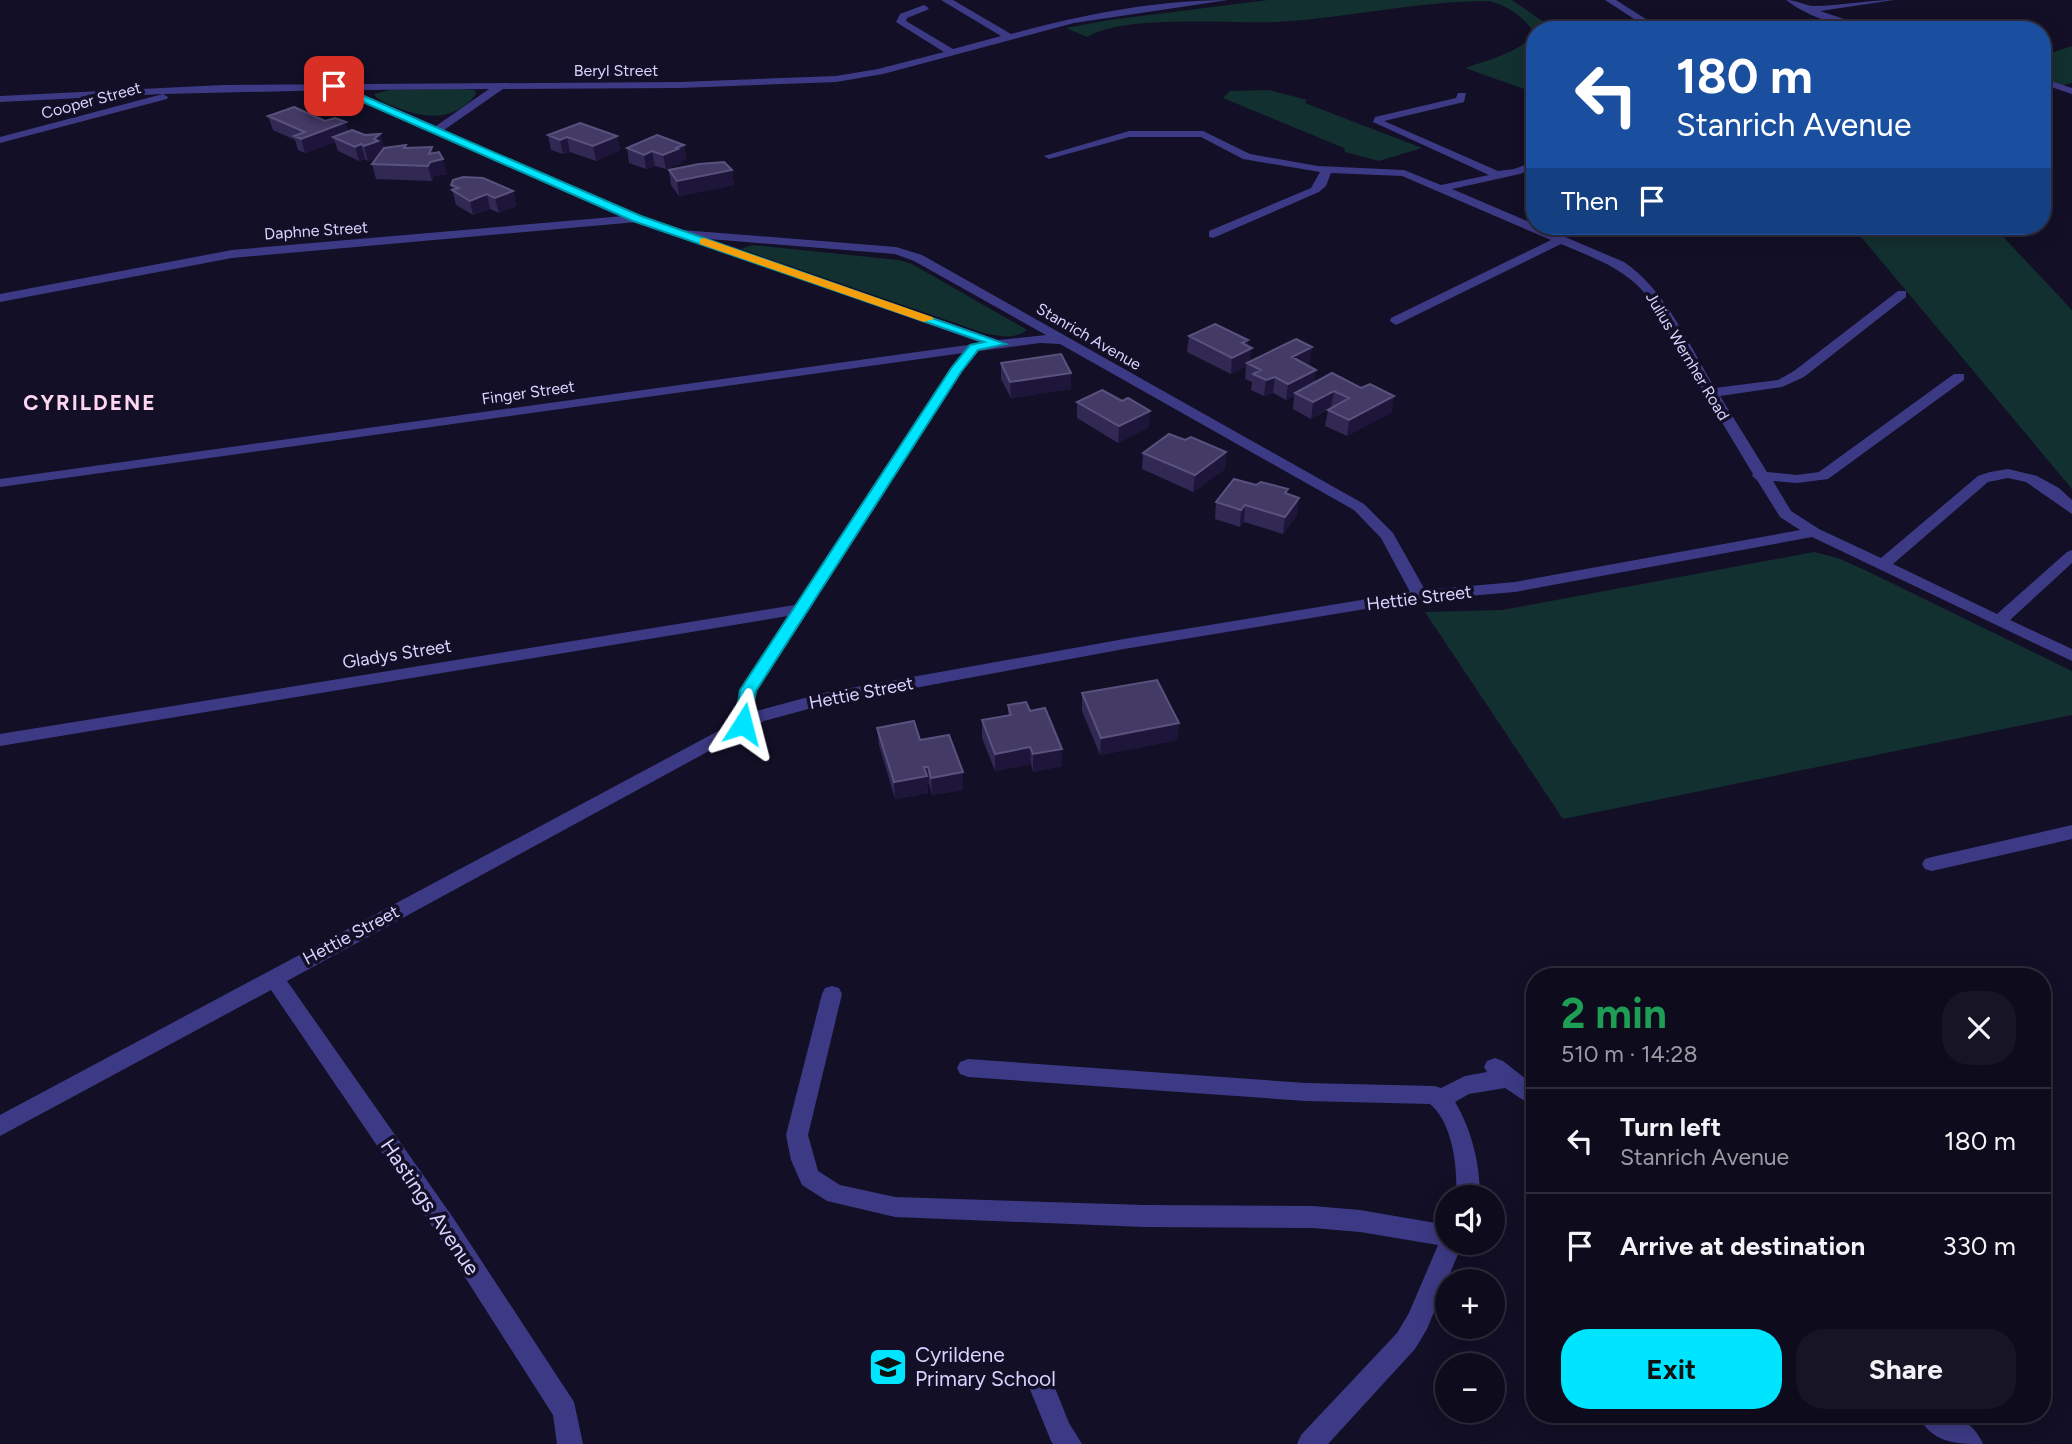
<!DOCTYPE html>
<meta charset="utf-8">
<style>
body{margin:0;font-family:Figtree,sans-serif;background:#171425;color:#f1f3f6;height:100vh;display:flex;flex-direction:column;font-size:26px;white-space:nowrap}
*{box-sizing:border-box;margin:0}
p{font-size:23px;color:#9b9ba3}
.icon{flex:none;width:38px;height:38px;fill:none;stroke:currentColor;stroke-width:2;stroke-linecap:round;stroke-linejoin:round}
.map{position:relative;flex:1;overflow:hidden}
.drawer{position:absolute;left:1526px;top:968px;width:525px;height:455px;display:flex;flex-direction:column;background:#0e0b1c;border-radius:28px;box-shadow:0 4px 18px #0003,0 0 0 2px #2e2b3b}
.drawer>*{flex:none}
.hud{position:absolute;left:1526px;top:21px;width:525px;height:214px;border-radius:28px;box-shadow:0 4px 18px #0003,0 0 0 2px #2e2b3b;background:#1a4fa0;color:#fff;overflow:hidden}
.fabs{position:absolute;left:1435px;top:1185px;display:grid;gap:14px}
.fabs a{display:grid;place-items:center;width:70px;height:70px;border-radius:50%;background:#0e0b1c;box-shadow:0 4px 18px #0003,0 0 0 2px #2e2b3b;font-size:35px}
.pin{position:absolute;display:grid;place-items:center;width:60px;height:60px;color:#fff;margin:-30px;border-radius:14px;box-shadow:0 4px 10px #0006}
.me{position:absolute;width:77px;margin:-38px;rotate:9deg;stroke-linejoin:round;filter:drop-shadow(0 0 5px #0008)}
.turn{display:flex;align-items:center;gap:24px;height:147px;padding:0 35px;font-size:32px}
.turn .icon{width:91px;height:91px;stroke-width:2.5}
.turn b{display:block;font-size:49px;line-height:60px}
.then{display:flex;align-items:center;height:66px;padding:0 35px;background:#0003;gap:14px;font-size:26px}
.round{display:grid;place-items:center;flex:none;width:74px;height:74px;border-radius:28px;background:#171425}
.headline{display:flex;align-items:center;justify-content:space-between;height:119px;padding:0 35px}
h1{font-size:42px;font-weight:700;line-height:52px;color:#1e9e55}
.primary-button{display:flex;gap:14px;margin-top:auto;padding:14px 35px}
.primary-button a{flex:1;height:80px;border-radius:28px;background:#00e5ff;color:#111;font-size:28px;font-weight:700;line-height:80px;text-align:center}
.primary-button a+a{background:#171425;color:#f1f3f6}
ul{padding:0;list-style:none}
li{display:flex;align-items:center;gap:21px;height:105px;padding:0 35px;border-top:2px solid #2e2b3b}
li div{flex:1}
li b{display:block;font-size:26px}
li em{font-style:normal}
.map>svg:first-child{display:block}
</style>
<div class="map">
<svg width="2072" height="1444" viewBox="0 0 2072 1444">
<rect width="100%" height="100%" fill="#130f26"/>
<path fill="#12302f" d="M 1268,0 L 1512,0 L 1555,30 L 1535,30 L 1535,93 L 1465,68 C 1483,62 1523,51 1534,34 C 1527,18 1506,5 1489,1 C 1418,1 1348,18 1277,22 C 1230,24 1125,14 1087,37 L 1066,28 L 1109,20 Z
M 2072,46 L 2072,83 L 2042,91 L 2042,56 Z
M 461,89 L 475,90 L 476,94 C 456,122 423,119 396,107 C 388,104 378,101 374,94 L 390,90 Z
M 1269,90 L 1307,100 L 1305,103 L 1422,148 L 1379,161 L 1345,152 L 1344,148 L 1223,98 L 1230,91 Z
M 1852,226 L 1993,226 L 2072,310 L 2072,489 Z
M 752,245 L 899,260 L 912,264 L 1027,330 C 1013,340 999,336 984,333 L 741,249 Z
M 1814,552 L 1838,558 L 1867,571 L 2072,671 L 2072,715 L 1563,819 L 1425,612 L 1502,610 Z"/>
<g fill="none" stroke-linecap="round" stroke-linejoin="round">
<path fill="#3d3a85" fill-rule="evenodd" d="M 941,0 L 953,0 L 1011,34 C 1081,15 1155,0 1228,0 L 1074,23 L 883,74 L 836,82 L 680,88 L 503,89 L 444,130 L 641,216 L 682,230 L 896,247 L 922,255 L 1364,504 L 1393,533 L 1425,590 L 1515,582 L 1800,530 L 1780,517 L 1757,480 L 1752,476 L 1753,474 L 1643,291 C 1620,266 1591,257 1561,244 L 1396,325 L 1390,321 L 1391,318 L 1551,240 L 1402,176 L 1331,173 L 1326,186 L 1319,192 L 1213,238 L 1209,237 L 1209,231 L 1311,188 L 1320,172 L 1243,159 L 1201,137 L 1129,137 L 1049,159 L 1044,156 L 1129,131 L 1203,131 L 1250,154 L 1318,166 L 1404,170 L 1441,185 L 1489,175 L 1373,122 L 1375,117 L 1456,98 L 1458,93 L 1466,93 L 1464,102 L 1384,121 L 1498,171 L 1514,169 L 1535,161 L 1535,168 L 1520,174 L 1452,189 L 1624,262 C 1665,289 1690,347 1715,388 L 1778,380 L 1794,371 L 1898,291 L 1906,291 L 1906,297 L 1804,377 L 1782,387 L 1720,396 L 1767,472 L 1797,475 L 1819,472 L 1954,374 L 1964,374 L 1964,380 L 1828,479 L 1797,483 L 1773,481 L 1791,511 L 1819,529 L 1881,558 L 1978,476 L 1990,472 L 2008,469 L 2037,476 L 2059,488 L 2072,500 L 2072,514 L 2026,482 L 2008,478 L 1988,482 L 1893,564 L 1997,614 L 2067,552 L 2072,550 L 2072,563 L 2010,620 L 2072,649 L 2072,661 L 1812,537 L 1515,592 L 1420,600 L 1124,649 L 823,705 L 764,721 L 287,981 L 454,1219 L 574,1402 L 583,1444 L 557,1444 L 553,1415 L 438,1235 L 271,990 L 0,1136 L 0,1115 L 735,722 L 739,690 L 788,616 L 0,746 L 0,734 L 795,605 L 963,353 L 0,487 L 0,479 L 982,343 L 637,222 L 232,258 L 0,302 L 0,294 L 232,250 L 624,216 L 337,90 L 163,94 L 168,97 L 167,99 L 0,143 L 0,137 L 163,94 L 0,102 L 0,96 L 223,85 L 680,82 L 836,76 L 878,69 L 944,52 L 896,22 L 900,14 L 924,5 L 929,8 L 927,10 L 907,18 L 906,21 L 953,49 L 1001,36 ZM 489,89 L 436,126 L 352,90 ZM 709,239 L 895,254 L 914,261 L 1046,335 L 998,340 ZM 1040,343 L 1060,344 L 1354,510 L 1381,538 L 1410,592 L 1124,639 L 823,693 L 753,712 L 757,690 L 961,372 L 979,351 Z
M 1605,0 L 1616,0 L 1663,30 L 1651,30 Z
M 1786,0 C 1798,0 1805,6 1814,6 C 1840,6 1867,0 1894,0 L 1820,11 L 1877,30 C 1848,30 1809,18 1786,0 Z
M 2042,78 L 2072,88 L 2072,94 L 2042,84 Z
M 2072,825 L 2072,839 L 1932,871 L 1925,869 L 1922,864 L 1925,859 L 1932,857 Z
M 832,986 L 839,988 L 842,994 L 808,1135 L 818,1171 L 840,1185 L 895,1197 L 1144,1205 L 1313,1206 L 1360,1210 L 1447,1225 L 1447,1242 L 1463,1242 L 1427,1329 L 1415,1349 L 1328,1444 L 1297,1444 L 1301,1435 L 1397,1333 L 1409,1313 L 1438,1245 L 1360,1232 L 1313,1228 L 1144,1227 L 895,1217 L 827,1201 L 802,1185 L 791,1160 L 786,1135 L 822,994 L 825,988 Z
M 1495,1058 L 1503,1061 L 1535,1086 L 1535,1108 L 1505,1088 L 1469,1094 L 1455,1102 C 1472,1130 1480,1165 1480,1197 L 1456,1197 C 1458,1169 1453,1123 1430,1104 L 1306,1101 L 968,1077 L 960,1074 L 957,1068 L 960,1062 L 968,1059 L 1306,1083 L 1434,1086 L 1441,1088 L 1465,1076 L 1487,1072 L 1484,1067 L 1487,1061 Z
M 1042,1375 L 1051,1378 L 1069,1423 L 1082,1444 L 1053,1444 L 1051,1441 L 1029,1387 L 1033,1378 Z
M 1918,1414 C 1945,1414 1971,1415 1983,1444 C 1956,1444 1930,1443 1918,1414 Z"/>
</g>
<path fill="#312854" d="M 268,116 L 325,121 L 349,131 L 365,135 L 380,134 L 384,148 L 381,152 L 407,147 L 434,153 L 447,174 L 434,176 L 432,181 L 376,179 L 372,164 L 377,157 L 368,161 L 365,159 L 359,161 L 338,151 L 335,142 L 305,153 L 298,150 L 295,140 L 273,130 Z
M 548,135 L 617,136 L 620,150 L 596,161 L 570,152 L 563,154 L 551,150 Z
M 684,145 L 686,159 L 680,162 L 681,163 L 666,169 L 655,166 L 646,169 L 629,163 L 627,148 Z
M 669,170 L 732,170 L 734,185 L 679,196 L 671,185 Z
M 451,185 L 513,191 L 516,206 L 499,213 L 490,209 L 473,215 L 456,205 Z
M 1189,336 L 1248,340 L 1248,346 L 1251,361 L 1310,363 L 1306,364 L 1316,370 L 1314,382 L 1392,412 L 1347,436 L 1325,426 L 1328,410 L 1332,407 L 1311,419 L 1293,409 L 1294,396 L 1286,400 L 1273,393 L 1264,396 L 1251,390 L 1252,382 L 1245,379 L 1246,366 L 1231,374 L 1187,352 Z
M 1001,363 L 1071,373 L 1071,389 L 1011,398 L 1001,379 Z
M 1077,402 L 1149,427 L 1118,443 L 1077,418 Z
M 1185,440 L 1226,452 L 1225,469 L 1193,492 L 1142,469 L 1143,453 Z
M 1287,493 L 1297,515 L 1283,534 L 1244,522 L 1240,527 L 1215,519 L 1216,502 Z
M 1082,693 L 1179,723 L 1177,740 L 1100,755 L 1082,711 Z
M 1008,705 L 1030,711 L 1062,766 L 1033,772 L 1031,764 L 995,771 L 982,738 L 982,720 L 1008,715 Z
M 877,728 L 920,740 L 963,790 L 932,795 L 929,784 L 927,784 L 928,793 L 895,799 L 879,745 Z"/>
<path fill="#1d163a" d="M 346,122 L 351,136 L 333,137 L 335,142 L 305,153 L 301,139 Z
M 380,134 L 384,148 L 381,151 L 382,155 L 368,161 L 364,146 Z
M 617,136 L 620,150 L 596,161 L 593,146 Z
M 567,137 L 570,152 L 563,154 L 560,140 Z
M 361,144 L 365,159 L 359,161 L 355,147 Z
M 684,145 L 686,159 L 680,162 L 681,163 L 666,169 L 663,155 Z
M 432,147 L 436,161 L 443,159 L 447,174 L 434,176 L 432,181 L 428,166 L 429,154 Z
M 652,151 L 655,166 L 646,169 L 644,155 Z
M 732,170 L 734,185 L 679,196 L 677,181 Z
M 513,191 L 516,206 L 499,213 L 495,198 Z
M 487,194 L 490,209 L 473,215 L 470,201 Z
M 1248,340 L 1247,351 L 1252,348 L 1250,364 L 1247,363 L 1246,366 L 1231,374 L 1232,358 L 1242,343 Z
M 1312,347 L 1310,363 L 1290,373 L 1292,357 Z
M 1316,370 L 1314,386 L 1295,393 L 1294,396 L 1286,400 L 1288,384 Z
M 1071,373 L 1071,389 L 1011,398 L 1010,382 Z
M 1275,377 L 1273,393 L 1264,396 L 1266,380 Z
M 1334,391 L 1331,407 L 1311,419 L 1313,402 Z
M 1394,396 L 1392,412 L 1347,436 L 1349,420 Z
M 1150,411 L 1149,427 L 1118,443 L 1119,426 Z
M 1226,452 L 1225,469 L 1193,492 L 1195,475 Z
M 1299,498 L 1297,515 L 1283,534 L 1285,517 Z
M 1245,505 L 1244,522 L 1240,527 L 1241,510 Z
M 1179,723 L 1177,740 L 1100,755 L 1101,738 Z
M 1030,747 L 1031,764 L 995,771 L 995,754 Z
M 1062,749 L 1062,766 L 1033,772 L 1033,754 Z
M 924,767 L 928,767 L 929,784 L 927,784 L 928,793 L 895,799 L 894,782 Z
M 963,772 L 963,790 L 932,795 L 931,778 Z"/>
<path fill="#433a66" stroke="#5a527e" stroke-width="2" d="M 294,107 L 325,121 L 335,118 L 346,122 L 301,139 L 294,136 L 305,132 L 268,116 Z
M 580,123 L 617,136 L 593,146 L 567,137 L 560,140 L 548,135 Z
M 352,130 L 365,135 L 380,134 L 374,139 L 378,141 L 364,146 L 361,144 L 355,147 L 333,137 Z
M 657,135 L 684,145 L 676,148 L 678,149 L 663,155 L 652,151 L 644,155 L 627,148 Z
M 406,145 L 404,148 L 432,147 L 429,154 L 439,152 L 443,159 L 430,162 L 428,166 L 372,164 L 384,148 Z
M 724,162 L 732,170 L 677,181 L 669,170 L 699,164 Z
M 463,177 L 483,178 L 513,191 L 495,198 L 487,194 L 470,201 L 452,190 L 459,188 L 451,185 L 453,180 Z
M 1215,324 L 1248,340 L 1242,343 L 1252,348 L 1232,358 L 1189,336 Z
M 1296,339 L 1312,347 L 1292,357 L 1316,370 L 1288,384 L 1275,377 L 1266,380 L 1253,374 L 1261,370 L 1247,363 Z
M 1061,354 L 1071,373 L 1010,382 L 1001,363 Z
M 1332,373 L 1361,388 L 1370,384 L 1394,396 L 1349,420 L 1328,410 L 1349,398 L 1334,391 L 1313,402 L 1295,393 Z
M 1102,390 L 1122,401 L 1128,398 L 1150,411 L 1119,426 L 1077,402 Z
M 1169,434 L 1185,440 L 1191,437 L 1226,452 L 1195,475 L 1143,453 Z
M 1234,479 L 1256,485 L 1261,482 L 1288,489 L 1285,493 L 1299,498 L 1285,517 L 1245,505 L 1241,510 L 1216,502 Z
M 1157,680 L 1179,723 L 1101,738 L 1082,693 Z
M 1026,702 L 1030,711 L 1045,708 L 1062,749 L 1033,754 L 1030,747 L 995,754 L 982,720 L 1011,715 L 1008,705 Z
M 914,721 L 920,740 L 949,735 L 963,772 L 931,778 L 928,767 L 924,767 L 927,776 L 894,782 L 877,728 Z"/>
<path fill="#00e5ff" stroke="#0095a6" stroke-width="2" d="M 334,83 L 641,216 L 1006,344 L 978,350 L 961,372 L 756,691 L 749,727 L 743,729 L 735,724 L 740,690 L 952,367 L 970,345 L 984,342 L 633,221 L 331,88 L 330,86 Z"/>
<path fill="#f59e0b" d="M 704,238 L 932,317 L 934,319 L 924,322 L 700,244 L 700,239 Z"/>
<defs>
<g id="school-square" transform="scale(2.0125)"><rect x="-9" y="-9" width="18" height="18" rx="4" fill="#00e5ff" stroke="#130f26"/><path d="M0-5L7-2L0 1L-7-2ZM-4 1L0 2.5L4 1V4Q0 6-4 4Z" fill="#111"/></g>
</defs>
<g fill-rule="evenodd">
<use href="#school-square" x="888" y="1367"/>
</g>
<g text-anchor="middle" stroke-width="7" stroke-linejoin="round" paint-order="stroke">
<g font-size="16" fill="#d9d4ff" stroke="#130f26">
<text x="616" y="76">Beryl Street</text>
<text transform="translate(91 100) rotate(-15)" y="6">Cooper Street</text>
<text transform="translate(316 230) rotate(-4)" y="6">Daphne Street</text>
<text transform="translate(1089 336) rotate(30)" y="6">Stanrich Avenue</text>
<text transform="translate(1688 356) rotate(59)" y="6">Julius Wernher Road</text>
<text transform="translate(528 392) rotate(-8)" y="6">Finger Street</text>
</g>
<g font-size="18" fill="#d9d4ff" stroke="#130f26">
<text transform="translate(1419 598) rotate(-7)" y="6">Hettie Street</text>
<text transform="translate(397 654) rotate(-9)" y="6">Gladys Street</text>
<text transform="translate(861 693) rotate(-11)" y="6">Hettie Street</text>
<text transform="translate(351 935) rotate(-28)" y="6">Hettie Street</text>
</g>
<g font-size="21" font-weight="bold" letter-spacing="2" fill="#ffd6f0" stroke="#130f26">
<text x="90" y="410">CYRILDENE</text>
</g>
<g font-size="21" fill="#d9d4ff" stroke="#130f26">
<text transform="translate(430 1207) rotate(56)" y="7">Hastings Avenue</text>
</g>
<g font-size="21" fill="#d9d4ff" stroke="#130f26" text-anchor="start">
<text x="915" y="1362">Cyrildene<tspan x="915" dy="24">Primary School</tspan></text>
</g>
</g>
</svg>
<div class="fabs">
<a><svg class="icon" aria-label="sound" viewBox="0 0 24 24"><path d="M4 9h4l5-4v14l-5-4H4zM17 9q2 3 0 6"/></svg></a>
<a>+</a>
<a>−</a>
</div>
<div class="pin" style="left:334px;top:86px;background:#d93025"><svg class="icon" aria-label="arrive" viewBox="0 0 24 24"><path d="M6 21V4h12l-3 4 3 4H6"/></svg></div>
<svg class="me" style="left:743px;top:724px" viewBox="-20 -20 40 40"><path d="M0-17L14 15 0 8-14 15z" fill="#00e5ff" stroke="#fff" stroke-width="4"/></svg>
<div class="hud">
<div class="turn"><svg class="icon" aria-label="left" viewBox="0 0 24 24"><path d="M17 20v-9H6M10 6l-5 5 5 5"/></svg><div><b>180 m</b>Stanrich Avenue</div></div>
<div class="then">Then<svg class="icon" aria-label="arrive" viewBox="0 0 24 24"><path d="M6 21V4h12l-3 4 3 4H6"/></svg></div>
</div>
<section class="drawer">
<div class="headline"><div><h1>2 min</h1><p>510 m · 14:28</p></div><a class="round"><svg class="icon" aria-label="close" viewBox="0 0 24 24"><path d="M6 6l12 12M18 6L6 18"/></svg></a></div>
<ul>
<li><svg class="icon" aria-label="left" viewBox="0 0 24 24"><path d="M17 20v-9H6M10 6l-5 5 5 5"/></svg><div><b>Turn left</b><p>Stanrich Avenue</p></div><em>180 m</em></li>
<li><svg class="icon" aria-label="arrive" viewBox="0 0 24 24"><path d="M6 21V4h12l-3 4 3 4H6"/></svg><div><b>Arrive at destination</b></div><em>330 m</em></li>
</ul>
<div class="primary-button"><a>Exit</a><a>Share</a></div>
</section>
</div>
